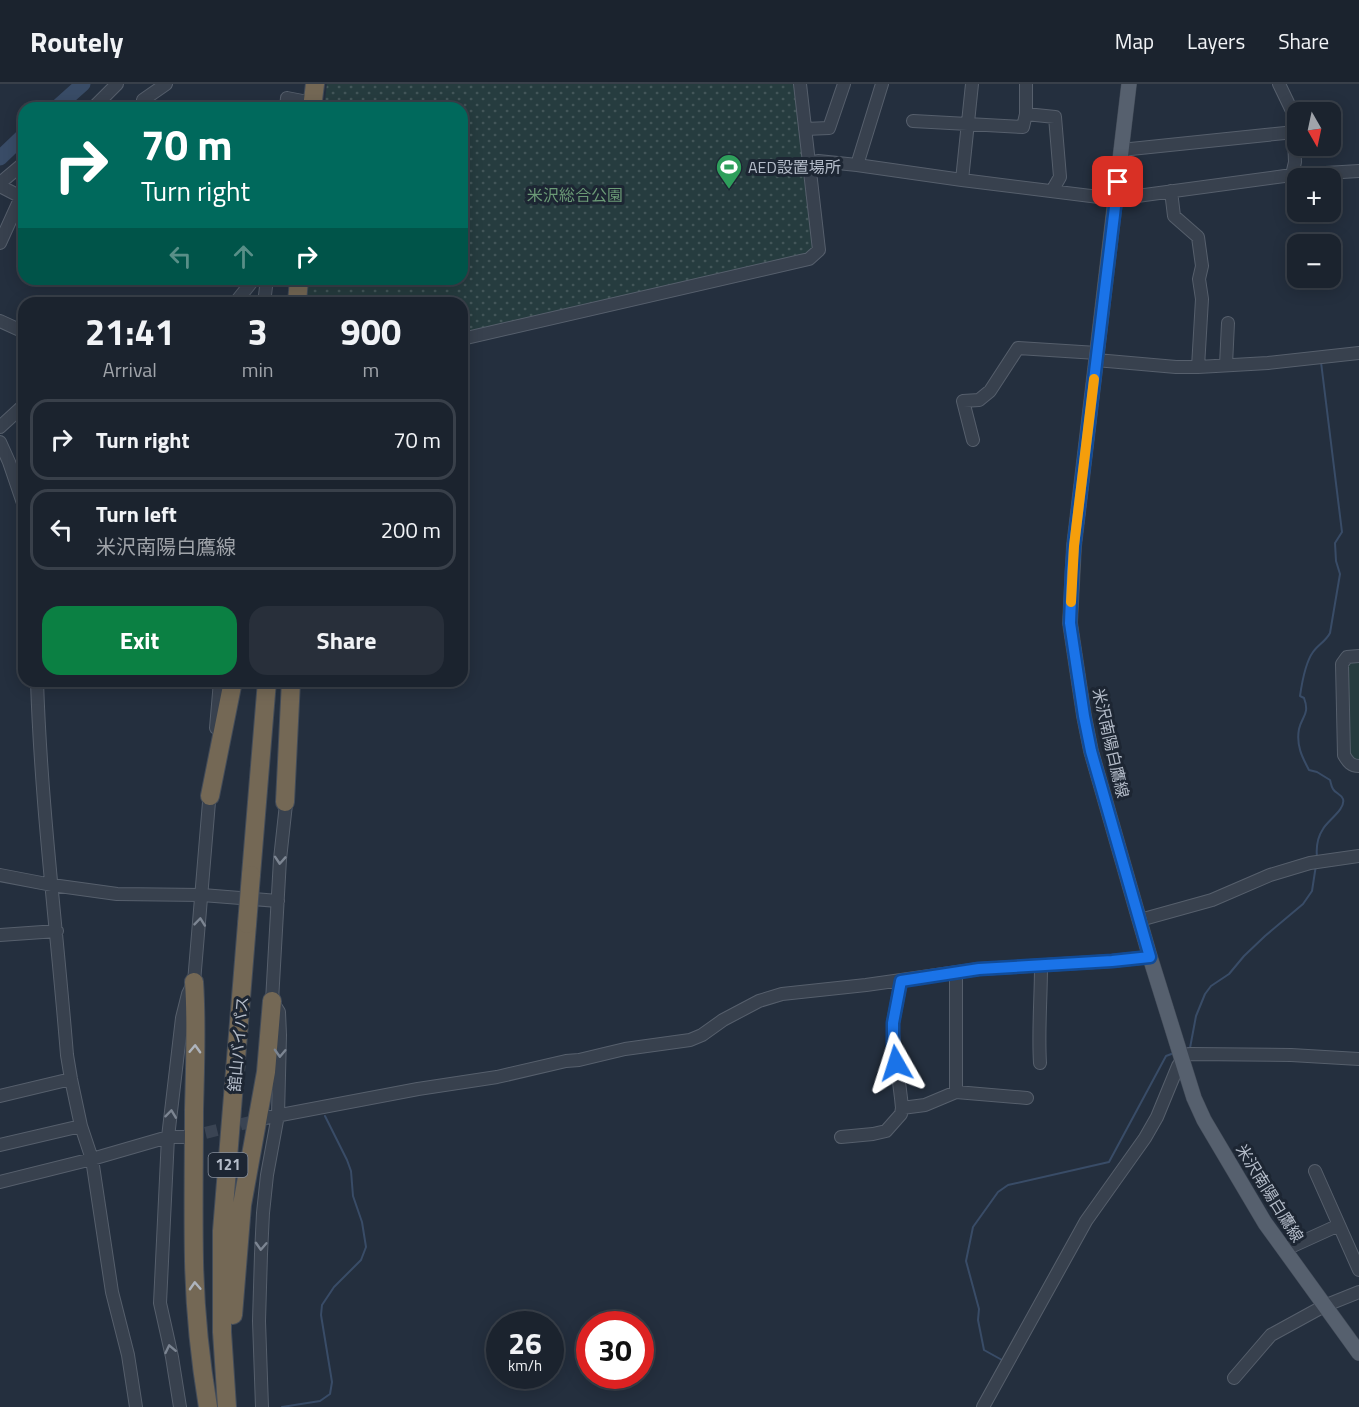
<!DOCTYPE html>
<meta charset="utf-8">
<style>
body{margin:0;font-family:"Titillium Web","Noto Sans JP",sans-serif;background:#282f3a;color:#f1f3f6;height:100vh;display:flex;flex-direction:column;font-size:22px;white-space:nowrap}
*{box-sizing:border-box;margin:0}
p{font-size:20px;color:#a0a4aa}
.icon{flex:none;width:33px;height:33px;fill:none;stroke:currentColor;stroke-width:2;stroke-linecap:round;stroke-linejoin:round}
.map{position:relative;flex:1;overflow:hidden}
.details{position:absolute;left:18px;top:213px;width:450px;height:390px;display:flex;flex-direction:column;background:#1b232e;border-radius:18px;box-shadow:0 3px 15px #0003,0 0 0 2px #39404a}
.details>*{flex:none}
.guide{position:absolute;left:18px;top:18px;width:450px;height:183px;border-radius:18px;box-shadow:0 3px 15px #0003,0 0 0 2px #39404a;background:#00695c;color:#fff;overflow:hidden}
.needle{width:39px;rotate:171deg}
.buttons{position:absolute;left:1287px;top:18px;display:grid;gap:12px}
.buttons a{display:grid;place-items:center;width:54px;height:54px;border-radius:12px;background:#1b232e;box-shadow:0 3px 15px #0003,0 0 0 2px #39404a;font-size:30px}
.speed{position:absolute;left:486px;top:1227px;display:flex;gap:12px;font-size:30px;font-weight:700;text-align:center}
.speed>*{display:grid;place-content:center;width:78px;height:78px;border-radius:50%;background:#1b232e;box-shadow:0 3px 15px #0003,0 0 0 2px #39404a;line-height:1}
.speed small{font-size:15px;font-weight:400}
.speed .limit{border:9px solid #d22;background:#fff;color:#111}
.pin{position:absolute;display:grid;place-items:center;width:51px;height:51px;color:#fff;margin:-26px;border-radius:12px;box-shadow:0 3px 9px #0006}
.me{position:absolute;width:66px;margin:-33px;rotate:354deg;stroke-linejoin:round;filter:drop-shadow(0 0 4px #0008)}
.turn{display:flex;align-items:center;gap:21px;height:126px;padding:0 24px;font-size:27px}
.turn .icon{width:78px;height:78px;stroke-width:2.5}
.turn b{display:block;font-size:42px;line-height:51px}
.lanes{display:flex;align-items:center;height:57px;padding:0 24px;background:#0003;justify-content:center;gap:30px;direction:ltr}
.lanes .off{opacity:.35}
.eta{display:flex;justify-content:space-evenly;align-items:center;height:102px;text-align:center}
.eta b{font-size:36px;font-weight:700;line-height:42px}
.button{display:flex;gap:12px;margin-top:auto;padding:12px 24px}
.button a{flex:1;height:69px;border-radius:18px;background:#0b8043;color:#fff;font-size:24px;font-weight:700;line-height:69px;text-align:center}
.button a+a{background:#282f3a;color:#f1f3f6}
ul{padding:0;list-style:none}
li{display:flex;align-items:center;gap:18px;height:81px;margin:0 12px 9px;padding:0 12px;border:3px solid #39404a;border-radius:18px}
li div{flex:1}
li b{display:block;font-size:22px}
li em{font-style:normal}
header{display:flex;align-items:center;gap:36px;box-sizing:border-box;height:84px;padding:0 30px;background:#1b232e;border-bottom:2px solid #39404a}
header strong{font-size:28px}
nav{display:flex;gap:33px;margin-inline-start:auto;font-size:21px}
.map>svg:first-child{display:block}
</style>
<header>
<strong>Routely</strong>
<nav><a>Map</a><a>Layers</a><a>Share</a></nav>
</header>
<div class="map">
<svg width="1359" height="1323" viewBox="0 0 1359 1323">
<defs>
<pattern id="park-dots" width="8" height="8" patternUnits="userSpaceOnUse" patternTransform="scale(1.5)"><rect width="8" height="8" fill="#263c3f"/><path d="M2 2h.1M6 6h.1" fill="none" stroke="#435659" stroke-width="1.8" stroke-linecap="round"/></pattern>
</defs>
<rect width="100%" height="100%" fill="#242f3e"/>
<path fill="#263c3f" d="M 1359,573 L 1359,678 L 1348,672 L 1346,581 Z"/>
<path fill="url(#park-dots)" d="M 327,0 L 794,0 L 816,165 L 809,172 L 462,251 L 462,219 L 306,219 L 308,195 L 462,195 L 462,24 L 324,24 Z"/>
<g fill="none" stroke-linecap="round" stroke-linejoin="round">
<path stroke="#394c67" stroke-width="2" d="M 1317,773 C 1316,763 1317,754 1323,745 C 1327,737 1346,725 1343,715 C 1341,710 1335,709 1333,705 C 1331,702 1331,699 1330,696 L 1317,688 L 1309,686 C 1302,673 1296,661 1299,645 C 1302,632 1310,630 1304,614 L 1300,612 C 1302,598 1305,579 1313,568 C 1318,561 1326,557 1330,549 L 1340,490 L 1336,477 L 1335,459 L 1342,448 L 1321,278
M 1188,964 L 1190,964 L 1196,932 L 1205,910 L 1211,902 L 1229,890 L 1244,872 L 1265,852 L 1303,820 L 1312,807 L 1316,781
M 1002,1276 L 984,1266 L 978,1236 L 979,1225 L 966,1177 L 973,1143 L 998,1108 L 1008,1101 L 1109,1078 L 1166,972 L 1174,969
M 282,1323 L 320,1317 L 330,1310 L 332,1298 L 321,1231 L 322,1221 L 334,1203 L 361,1176 L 366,1163 L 362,1138 L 353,1112 L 351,1087 L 347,1076 L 325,1032"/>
<path stroke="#394c67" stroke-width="15" d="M 56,24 L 83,0
M 0,74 L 24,51"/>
<path stroke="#3a4453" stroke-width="12" stroke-dasharray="12 6" stroke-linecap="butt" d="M 188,1053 L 263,1035"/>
<g stroke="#565f6c" stroke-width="14">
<path id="minor" d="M 1279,0 L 1293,29 L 1295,78 L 1292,91
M 143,16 L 166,0
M 93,24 L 117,0
M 286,24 L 287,14 L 313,19
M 1026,30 L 1055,33 L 1060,93 L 1052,107
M 913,37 L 1023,43 L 1026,30 L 1026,0
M 805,45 L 829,44 L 844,0
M 1121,66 L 1295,48
M 809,79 L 818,77 L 857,81 L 962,96 L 1115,115 L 1292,91 L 1359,87
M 857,81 L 882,0
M 962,96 L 972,0
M 0,99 L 24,79
M 0,102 L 21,113 L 0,159
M 1171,107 L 1174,132 L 1198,153 L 1202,182 L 1199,195 L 1202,215 L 1198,283
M 232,219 L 235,219 L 254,195
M 264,219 L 267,195
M 0,237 L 24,248
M 462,255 L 809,175 L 819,166 L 800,0
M 1096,276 L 1176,283 L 1198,283 L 1268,279 L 1359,269
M 1226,281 L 1228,239
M 0,343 L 24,321
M 973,356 L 963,317 L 979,316 L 990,307 L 1018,264 L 1097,269
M 0,358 L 9,378 L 24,422
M 1359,572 L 1347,573 L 1342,580 L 1344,671 C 1348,678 1351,682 1359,682
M 37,597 C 41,722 57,846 67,971 L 71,995 L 81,1042 L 92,1075 L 112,1208 L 128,1271 L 136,1323
M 216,644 L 220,597
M 0,791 L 52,801 L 117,810 L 202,811 L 278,817
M 1140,836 L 1212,816 L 1270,791 L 1310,779 L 1359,772
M 0,851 L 57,847
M 1181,971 L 1191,970 L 1291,971 L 1359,975
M 1040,979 C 1038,947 1041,915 1041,882
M 956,1008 L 956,889
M 0,1012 L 71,995
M 902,1024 L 925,1021 L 956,1008 L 1027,1014
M 265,1034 L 418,1005 L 497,993 L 566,977 L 579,976 L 625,965 L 690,956 L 702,951 L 723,936 L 759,917 L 782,910 L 866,901 L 979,885 L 1112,877 L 1150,873
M 841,1053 L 873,1050 L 886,1047 L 901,1030 L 902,1024 L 901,1014 L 893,950 L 893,939 L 901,897
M 0,1061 L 81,1042
M 1315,1087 L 1359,1186
M 0,1098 L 92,1075 L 168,1053 L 188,1053
M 1284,1166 L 1339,1141
M 1234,1294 L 1271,1251 L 1324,1222 L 1359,1208
M 180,1323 L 172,1273 L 160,1219 L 168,1053 L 182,934 L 188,910 L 194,898 L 210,706
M 262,1323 L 259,1237 L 261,1170 L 263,1129 L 267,1091 L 278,1031 L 280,951 L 279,928 L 272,917 L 280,775 L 287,711
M 983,1323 L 1086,1137 L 1145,1054 L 1157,1033 L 1178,982 L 1182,976"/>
</g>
<g stroke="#414a57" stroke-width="16">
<path id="major" d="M 1129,0 L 1074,462 L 1070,539 L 1084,632 L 1091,667 L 1150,873 L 1194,1014 L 1204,1036 L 1265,1139 L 1359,1269"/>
</g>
<g stroke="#434c59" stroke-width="20">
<path id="highway" d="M 312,24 L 315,0
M 297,219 L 299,195
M 210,712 L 233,597
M 285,718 L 291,597
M 251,791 L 267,597
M 194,898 C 197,940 195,983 194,1026 C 194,1076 193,1127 194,1177 C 195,1226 200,1275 208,1323
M 233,1231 L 242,1121 L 266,988 L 272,917
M 227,1323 L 222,1248 L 222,1147 L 247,840"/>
</g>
<use href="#minor" stroke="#38414e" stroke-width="12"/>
<use href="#major" stroke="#56606e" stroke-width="15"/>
<use href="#highway" stroke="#746855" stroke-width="18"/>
<g stroke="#434c59" stroke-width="20" stroke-linecap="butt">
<path id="highway-bridge" d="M 247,840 L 251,791"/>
</g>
<use href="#highway-bridge" stroke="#746855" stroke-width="18"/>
</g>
<defs><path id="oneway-chevron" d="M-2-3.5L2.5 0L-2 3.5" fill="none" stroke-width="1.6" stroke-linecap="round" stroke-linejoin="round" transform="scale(1.5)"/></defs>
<g stroke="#7c8592">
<use href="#oneway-chevron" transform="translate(280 776) rotate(94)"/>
<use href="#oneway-chevron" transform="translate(200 838) rotate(-84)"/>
<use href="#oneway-chevron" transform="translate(280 969) rotate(92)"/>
<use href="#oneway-chevron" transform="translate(171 1030) rotate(-83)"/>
<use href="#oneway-chevron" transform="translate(261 1162) rotate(93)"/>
<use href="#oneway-chevron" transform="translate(170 1265) rotate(-102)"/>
</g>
<g stroke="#aeb4bd">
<use href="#oneway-chevron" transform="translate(195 965) rotate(-88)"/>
<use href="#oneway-chevron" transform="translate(195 1202) rotate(-93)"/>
</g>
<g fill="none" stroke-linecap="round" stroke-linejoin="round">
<g stroke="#114b97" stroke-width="15">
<path id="route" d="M 896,979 L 893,961 L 893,939 L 901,897 L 979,885 L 1112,877 L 1150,873 L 1091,667 L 1084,632 L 1070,539 L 1072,488 L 1074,462 L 1118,98"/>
</g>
<use href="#route" stroke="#1a73e8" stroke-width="10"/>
<path stroke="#f59e0b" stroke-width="10" d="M 1071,518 L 1074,462 L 1094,295"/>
</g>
<defs>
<g id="stadium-pin" transform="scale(1.35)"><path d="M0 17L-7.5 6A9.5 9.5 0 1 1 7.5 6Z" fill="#2e9e5b" stroke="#1d2633"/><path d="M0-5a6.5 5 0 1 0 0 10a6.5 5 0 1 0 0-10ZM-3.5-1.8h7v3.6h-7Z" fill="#fff"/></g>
</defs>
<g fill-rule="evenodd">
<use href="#stadium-pin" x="729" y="83"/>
</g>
<g text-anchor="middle" stroke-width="6" stroke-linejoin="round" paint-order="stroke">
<rect fill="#1d2633" stroke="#878f9c" stroke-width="1.5" x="208.5" y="1069" width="39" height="24" rx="4.5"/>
<g font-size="15" font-weight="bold" fill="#b4bcc9">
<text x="228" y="1086">121</text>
</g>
<g font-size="16" fill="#b4bcc9" stroke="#1d2633" text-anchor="start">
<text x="748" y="89">AED設置場所</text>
</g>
<g font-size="16" fill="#6b9a76" stroke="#1d2633">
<text x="575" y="117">米沢総合公園</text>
</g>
<g font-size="16" fill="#b4bcc9" stroke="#1d2633">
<text transform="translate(1111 659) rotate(77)" y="6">米沢南陽白鷹線</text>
<text transform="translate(238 960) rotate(-85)" y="6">舘山バイパス</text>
<text transform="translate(1270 1109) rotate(58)" y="6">米沢南陽白鷹線</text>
</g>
</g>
</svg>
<div class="buttons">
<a><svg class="needle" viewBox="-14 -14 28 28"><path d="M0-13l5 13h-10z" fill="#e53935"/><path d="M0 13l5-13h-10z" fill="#a0a4aa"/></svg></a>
<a>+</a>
<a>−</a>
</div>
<div class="speed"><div>26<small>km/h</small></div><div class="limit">30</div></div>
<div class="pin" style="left:1118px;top:98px;background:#d93025"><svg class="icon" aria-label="arrive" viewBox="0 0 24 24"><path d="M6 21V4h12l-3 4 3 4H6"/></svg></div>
<svg class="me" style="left:896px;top:979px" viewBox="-20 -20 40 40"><path d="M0-17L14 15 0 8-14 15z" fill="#1a73e8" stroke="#fff" stroke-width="4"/></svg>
<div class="guide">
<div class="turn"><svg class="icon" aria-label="right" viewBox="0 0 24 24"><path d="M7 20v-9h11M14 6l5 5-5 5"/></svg><div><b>70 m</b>Turn right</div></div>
<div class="lanes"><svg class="icon off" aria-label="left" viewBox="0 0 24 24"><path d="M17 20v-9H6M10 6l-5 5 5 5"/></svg><svg class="icon off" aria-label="ahead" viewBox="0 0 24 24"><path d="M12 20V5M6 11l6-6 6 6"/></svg><svg class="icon" aria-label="right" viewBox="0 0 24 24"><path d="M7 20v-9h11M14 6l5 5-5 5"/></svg></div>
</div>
<section class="details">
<div class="eta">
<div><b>21:41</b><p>Arrival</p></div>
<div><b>3</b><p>min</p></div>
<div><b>900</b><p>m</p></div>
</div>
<ul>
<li><svg class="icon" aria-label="right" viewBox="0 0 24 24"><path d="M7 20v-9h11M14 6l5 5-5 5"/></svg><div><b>Turn right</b></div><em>70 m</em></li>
<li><svg class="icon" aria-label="left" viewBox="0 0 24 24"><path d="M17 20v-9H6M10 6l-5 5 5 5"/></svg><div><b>Turn left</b><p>米沢南陽白鷹線</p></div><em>200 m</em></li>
</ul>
<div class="button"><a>Exit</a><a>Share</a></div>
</section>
</div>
